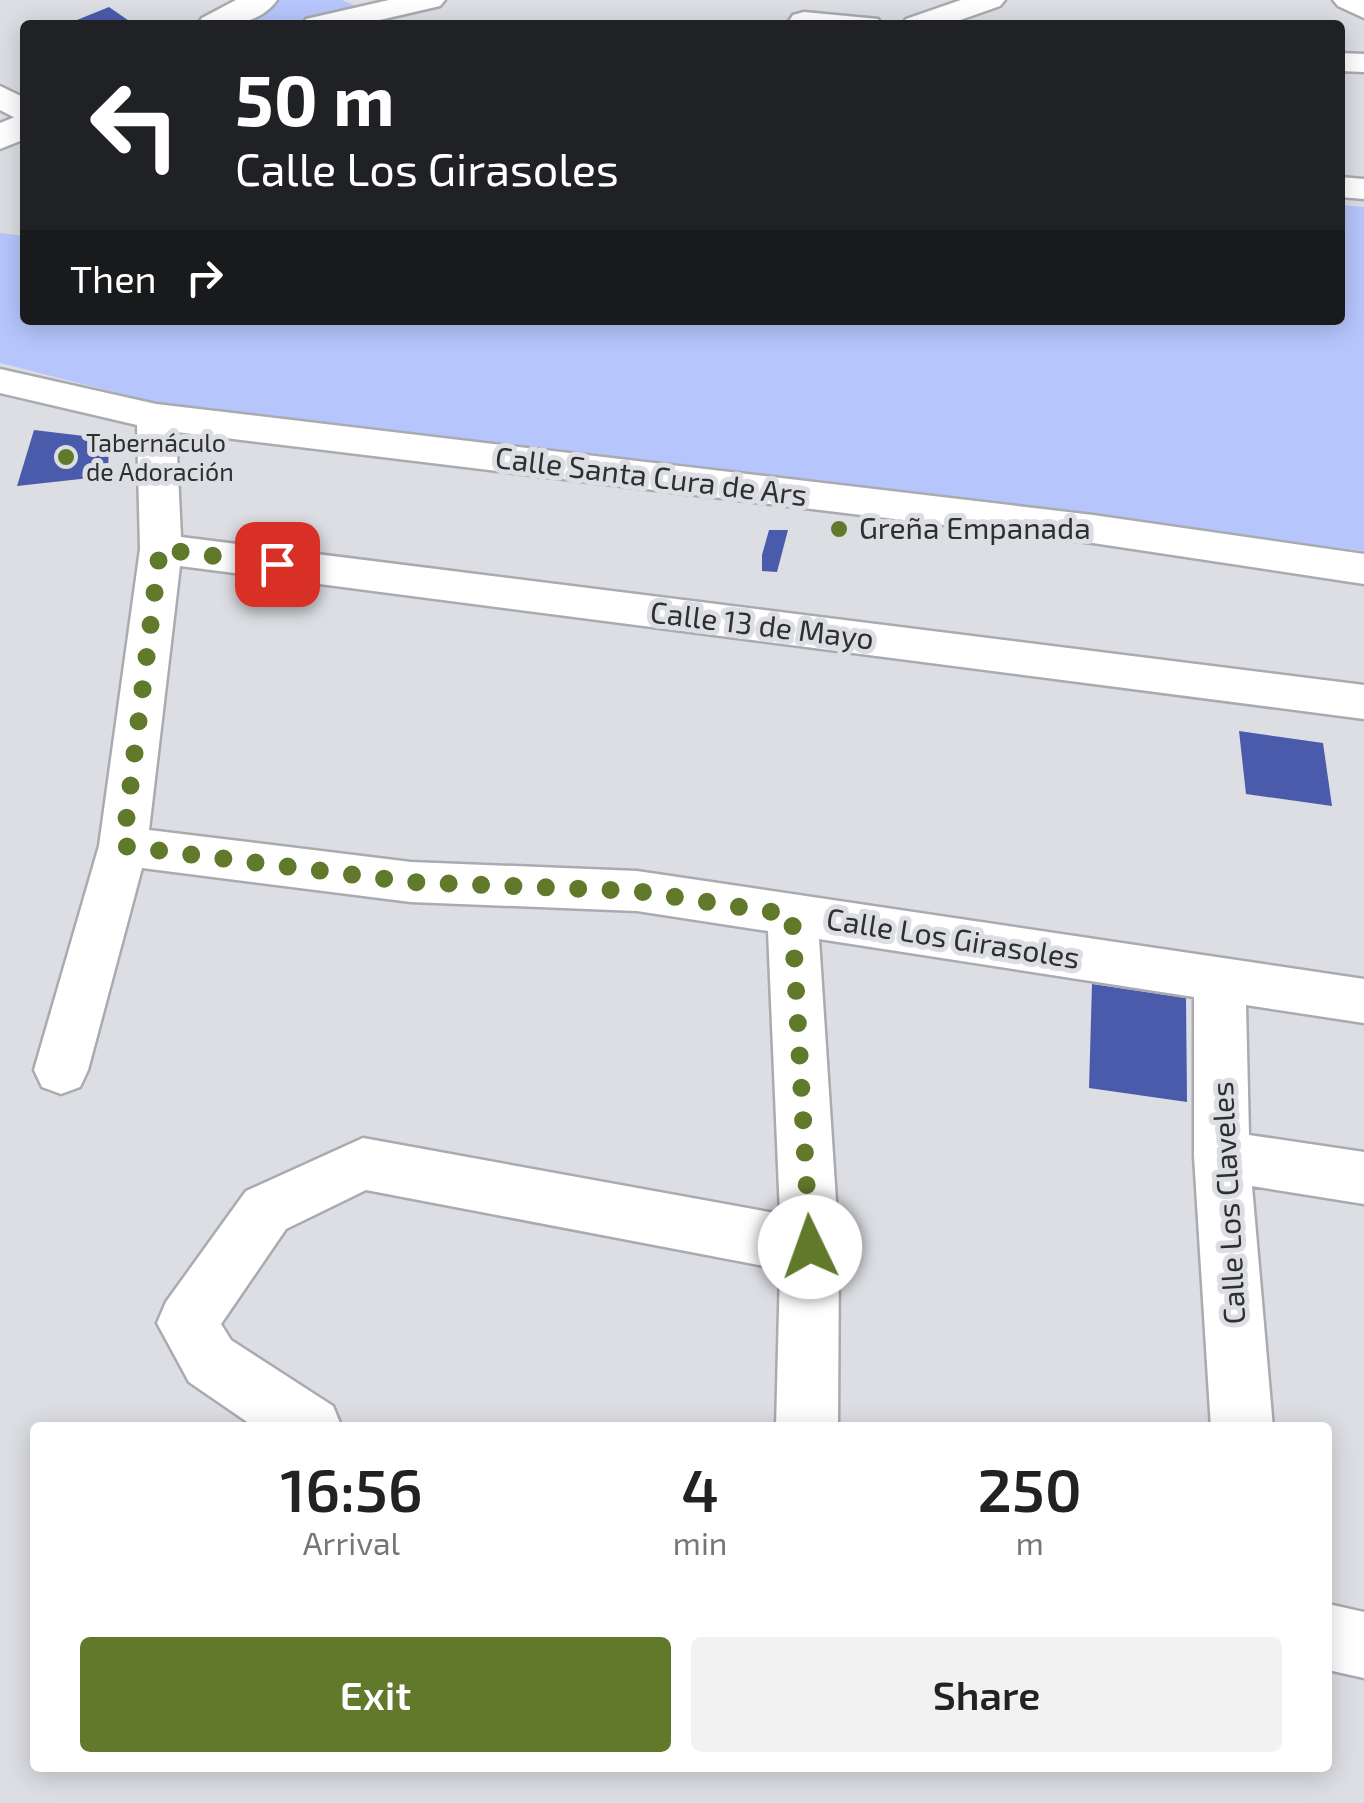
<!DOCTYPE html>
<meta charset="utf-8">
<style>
body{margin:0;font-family:"Exo 2",sans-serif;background:#f2f2f2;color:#222;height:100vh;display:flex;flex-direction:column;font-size:38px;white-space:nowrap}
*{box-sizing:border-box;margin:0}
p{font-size:32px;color:#767676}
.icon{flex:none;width:55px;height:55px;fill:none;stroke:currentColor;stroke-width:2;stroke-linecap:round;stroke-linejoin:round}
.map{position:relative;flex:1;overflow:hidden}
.sheet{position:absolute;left:30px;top:1422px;width:1302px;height:350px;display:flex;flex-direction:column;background:#fff;border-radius:10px;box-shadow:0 5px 25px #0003}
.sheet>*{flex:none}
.hud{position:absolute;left:20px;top:20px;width:1325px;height:305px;border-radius:10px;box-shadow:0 5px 25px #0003;background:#202124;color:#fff;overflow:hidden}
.pin{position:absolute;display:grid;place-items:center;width:85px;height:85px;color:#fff;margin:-42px;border-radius:20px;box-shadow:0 5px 15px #0006}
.me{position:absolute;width:110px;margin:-55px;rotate:357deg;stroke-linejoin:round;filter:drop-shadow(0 0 8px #0008)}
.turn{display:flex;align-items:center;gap:35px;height:210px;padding:0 50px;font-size:45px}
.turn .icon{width:130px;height:130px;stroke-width:2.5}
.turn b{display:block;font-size:70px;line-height:85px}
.then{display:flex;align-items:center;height:95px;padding:0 50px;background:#0003;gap:20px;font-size:38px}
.eta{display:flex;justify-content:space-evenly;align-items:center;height:170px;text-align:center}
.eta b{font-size:60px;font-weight:600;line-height:70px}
.button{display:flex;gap:20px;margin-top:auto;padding:20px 50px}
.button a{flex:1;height:115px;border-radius:10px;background:#61792b;color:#fff;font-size:40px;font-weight:600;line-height:115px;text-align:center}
.button a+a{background:#f2f2f2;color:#222}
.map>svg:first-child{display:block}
</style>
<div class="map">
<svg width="1364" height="1803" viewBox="0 0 1364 1803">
<rect width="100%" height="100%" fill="#dddee3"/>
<path fill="#b6c6fc" d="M 278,0 L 342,0 L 370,12 L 302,25 L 224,25 Z
M 1340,205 L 1364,207 L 1364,551 L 169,406 L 0,363 L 0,233 L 25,236 L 25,320 L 1340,320 Z"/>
<path fill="#4a5bab" d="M 109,7 L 135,25 L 77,25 L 72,22 Z
M 34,430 L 109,439 L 108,476 L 17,486 Z
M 769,530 L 788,530 L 777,572 L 762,571 L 762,555 Z
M 1239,731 L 1323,743 L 1332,806 L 1246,794 Z
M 1092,984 L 1186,998 L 1187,1102 L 1089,1088 Z"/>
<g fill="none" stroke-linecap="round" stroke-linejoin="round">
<g stroke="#a9abb0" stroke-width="5">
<path id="minor" d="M 389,0 L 445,0 L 440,6 L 358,25 L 302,25 L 306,19 Z
M 961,0 L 1005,0 L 1000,6 L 946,25 L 902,25 L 906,19 Z
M 1333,0 L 1364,0 L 1364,18 L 1338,6 Z
M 804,12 L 878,19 L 882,25 L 792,25 L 789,21 L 793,15 Z
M 1340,53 L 1364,54 L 1364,72 L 1340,71 Z
M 0,86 L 25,98 L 25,123 L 0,110 Z
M 1340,177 L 1364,179 L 1364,199 L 1340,197 Z
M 0,369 L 156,404 L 1093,515 L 1364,554 L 1364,584 L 1093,543 L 176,432 L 181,537 L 1364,685 L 1364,719 L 180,566 L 149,830 L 411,862 L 637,871 L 1364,979 L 1364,1023 L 1246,1005 L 1249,1135 L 1364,1152 L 1364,1204 L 1252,1186 L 1273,1428 L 1211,1428 L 1194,1156 L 1194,997 L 819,939 L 839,1247 L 838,1428 L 776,1428 L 780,1269 L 366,1190 L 286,1229 L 221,1324 L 231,1340 L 333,1406 L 342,1428 L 256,1428 L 189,1382 L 157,1323 L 166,1302 L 246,1191 L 363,1138 L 780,1214 L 768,931 L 637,911 L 411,902 L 142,868 L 88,1070 L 80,1087 L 61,1094 L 42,1087 L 34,1070 L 99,846 L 140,549 L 137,425 L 0,393 Z
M 1328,1604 L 1364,1612 L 1364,1678 L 1328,1670 Z"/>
</g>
<g stroke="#a9abb0" stroke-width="5">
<path id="major" d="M 236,0 L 277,0 C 259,26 226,25 197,25 L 202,18 Z
M 25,113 L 25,139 L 0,149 L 0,123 Z"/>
</g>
<use href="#minor" fill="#fff" fill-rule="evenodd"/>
<use href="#major" fill="#fff" fill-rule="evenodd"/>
</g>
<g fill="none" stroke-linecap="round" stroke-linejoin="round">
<path stroke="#61792b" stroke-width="18" stroke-dasharray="0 32.4" d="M 277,564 L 160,549 L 123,846 L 411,882 L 637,891 L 792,915 L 810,1247"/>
</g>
<g fill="#61792b" stroke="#dddee3" stroke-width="4">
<circle cx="66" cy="457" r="10"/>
<circle cx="839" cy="529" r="10"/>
</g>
<g text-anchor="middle" stroke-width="10" stroke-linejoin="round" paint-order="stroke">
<g font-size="25" fill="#2e2f30" stroke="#dddee3" text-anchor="start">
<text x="86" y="452">Tabernáculo<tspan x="86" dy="29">de Adoración</tspan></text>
</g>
<g font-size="30" fill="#2e2f30" stroke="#dddee3">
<text transform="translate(651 477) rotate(7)" y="10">Calle Santa Cura de Ars</text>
<text transform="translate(762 626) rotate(7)" y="10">Calle 13 de Mayo</text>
<text transform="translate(953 939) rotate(9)" y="10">Calle Los Girasoles</text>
<text transform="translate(1229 1203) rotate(-93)" y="10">Calle Los Claveles</text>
</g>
<g font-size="30" fill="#2e2f30" stroke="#dddee3" text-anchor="start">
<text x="859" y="539">Greña Empanada</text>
</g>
</g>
</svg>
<div class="pin" style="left:277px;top:564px;background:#d93025"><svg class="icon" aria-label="arrive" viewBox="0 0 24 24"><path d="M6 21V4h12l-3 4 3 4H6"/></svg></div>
<svg class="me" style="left:810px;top:1247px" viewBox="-20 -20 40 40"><circle r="19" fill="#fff"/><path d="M0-13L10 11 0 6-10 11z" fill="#61792b"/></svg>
<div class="hud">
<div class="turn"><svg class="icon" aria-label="left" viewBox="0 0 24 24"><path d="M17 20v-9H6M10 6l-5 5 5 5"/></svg><div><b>50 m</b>Calle Los Girasoles</div></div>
<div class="then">Then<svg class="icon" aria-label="right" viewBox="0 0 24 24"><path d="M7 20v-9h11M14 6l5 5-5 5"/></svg></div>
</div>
<section class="sheet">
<div class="eta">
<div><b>16:56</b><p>Arrival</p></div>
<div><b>4</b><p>min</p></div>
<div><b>250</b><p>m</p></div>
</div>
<div class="button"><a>Exit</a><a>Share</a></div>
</section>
</div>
